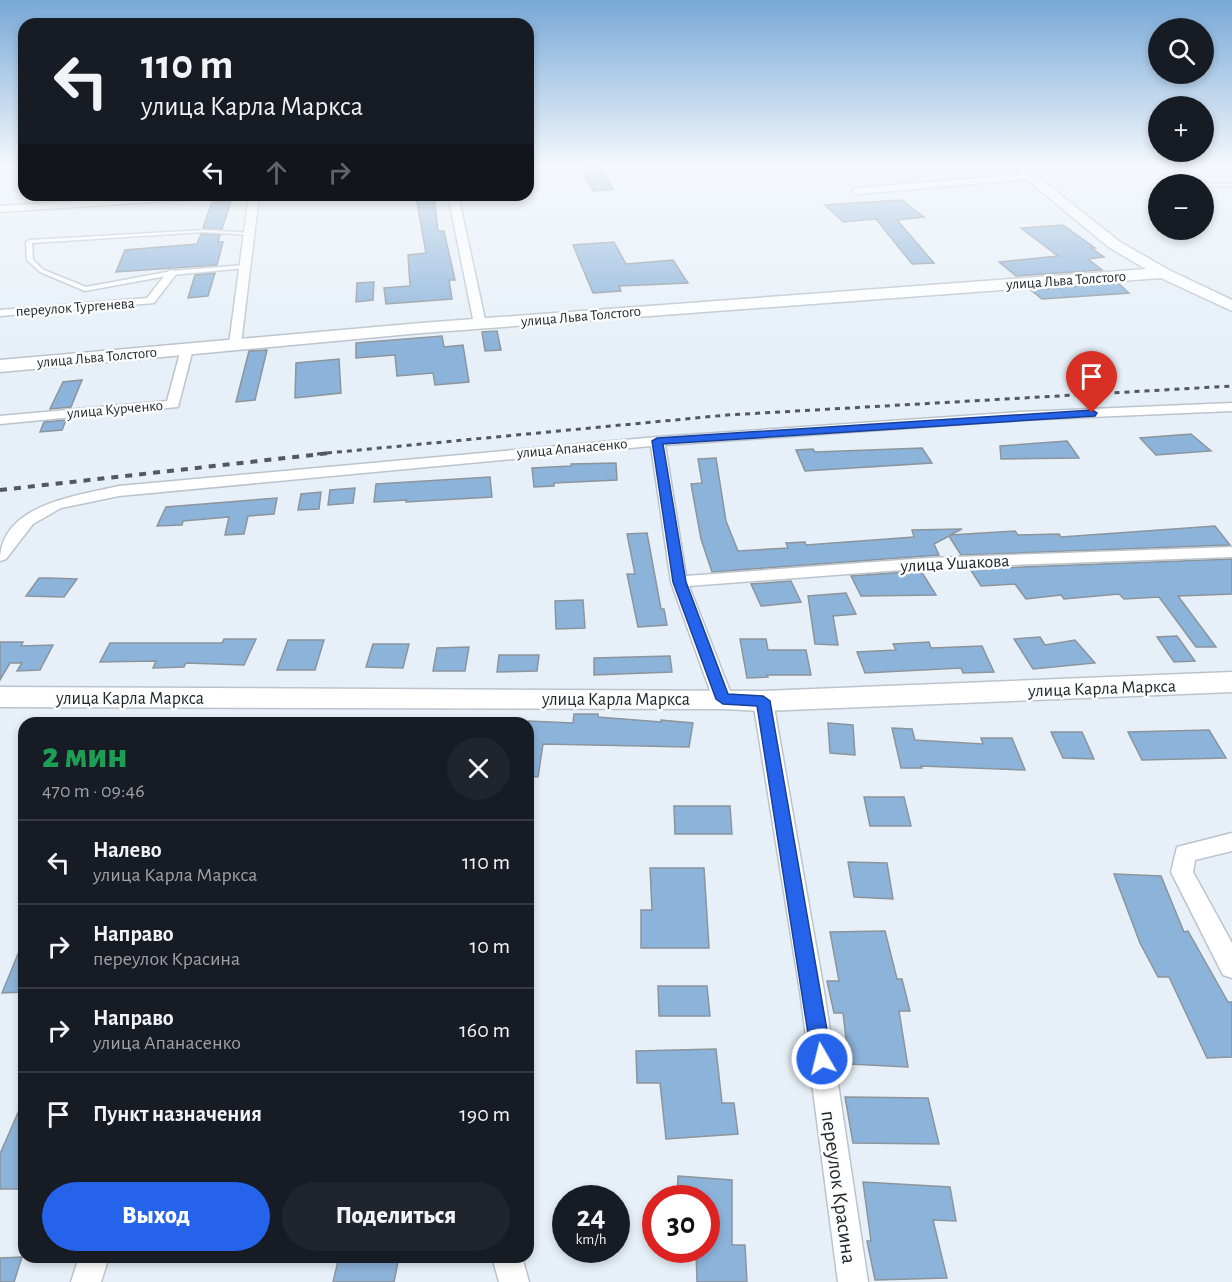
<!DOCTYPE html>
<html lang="ru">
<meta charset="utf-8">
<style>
body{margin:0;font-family:"Alegreya Sans",sans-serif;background:#20242c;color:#f1f3f6;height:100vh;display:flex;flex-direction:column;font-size:22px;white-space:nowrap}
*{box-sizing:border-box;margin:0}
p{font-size:20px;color:#9ea1a6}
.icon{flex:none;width:33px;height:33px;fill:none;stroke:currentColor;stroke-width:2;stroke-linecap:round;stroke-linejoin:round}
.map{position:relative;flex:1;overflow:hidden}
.drawer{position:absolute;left:18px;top:717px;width:516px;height:546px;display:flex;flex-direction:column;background:#171b24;border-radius:18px;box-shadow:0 3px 9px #0003}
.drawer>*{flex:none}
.hud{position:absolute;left:18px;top:18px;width:516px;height:183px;border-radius:18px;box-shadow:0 3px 9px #0003;background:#171b24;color:#f1f3f6;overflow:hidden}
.tools{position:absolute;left:1148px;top:18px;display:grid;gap:12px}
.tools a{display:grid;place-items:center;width:66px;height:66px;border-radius:50%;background:#171b24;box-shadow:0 3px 9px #0003;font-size:30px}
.speed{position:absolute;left:552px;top:1185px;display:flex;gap:12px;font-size:30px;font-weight:700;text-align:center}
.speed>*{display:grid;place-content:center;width:78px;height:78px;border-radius:50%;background:#171b24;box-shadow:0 3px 9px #0003;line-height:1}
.speed small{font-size:15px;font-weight:400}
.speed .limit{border:9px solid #d22;background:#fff;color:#111}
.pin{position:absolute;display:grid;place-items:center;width:51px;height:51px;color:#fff;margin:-62px -26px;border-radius:50% 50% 50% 0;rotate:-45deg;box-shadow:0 0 6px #0007}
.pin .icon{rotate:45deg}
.me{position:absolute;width:66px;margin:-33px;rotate:352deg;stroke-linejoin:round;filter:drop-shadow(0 0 4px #0008)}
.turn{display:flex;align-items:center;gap:21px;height:126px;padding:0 24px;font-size:27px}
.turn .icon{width:78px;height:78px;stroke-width:2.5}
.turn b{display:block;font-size:42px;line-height:51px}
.lanes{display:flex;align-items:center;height:57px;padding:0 24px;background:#0003;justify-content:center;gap:30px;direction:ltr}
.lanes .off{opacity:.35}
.round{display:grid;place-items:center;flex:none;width:63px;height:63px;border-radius:32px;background:#20242c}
.headline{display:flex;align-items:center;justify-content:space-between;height:102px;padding:0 24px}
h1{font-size:36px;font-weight:800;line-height:45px;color:#1e9e55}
.button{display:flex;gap:12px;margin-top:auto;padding:12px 24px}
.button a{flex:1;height:69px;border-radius:36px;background:#2563eb;color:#fff;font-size:24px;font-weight:800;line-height:69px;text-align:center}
.button a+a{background:#20242c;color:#f1f3f6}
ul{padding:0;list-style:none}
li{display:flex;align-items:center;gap:18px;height:84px;padding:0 24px;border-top:2px solid #363941}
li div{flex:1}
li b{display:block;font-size:22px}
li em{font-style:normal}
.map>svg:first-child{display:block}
</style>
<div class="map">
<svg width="1232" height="1282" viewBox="0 0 1232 1282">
<rect width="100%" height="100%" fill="#e7f0f8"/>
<path fill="#8cb3da" stroke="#8c949c" stroke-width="1.5" d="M 599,166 L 613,189 L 593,191 L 580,167 Z
M 434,196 L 438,231 L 444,231 L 455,280 L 449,280 L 452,299 L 386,304 L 384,288 L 410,286 L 408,255 L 426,253 L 416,197 Z
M 902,200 L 924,217 L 897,220 L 934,263 L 912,264 L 876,219 L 843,222 L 825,205 Z
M 231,201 L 222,229 L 203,228 L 212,202 Z
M 1063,225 L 1095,248 L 1091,248 L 1104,257 L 1088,259 L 1102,270 L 1016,276 L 999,262 L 1058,256 L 1021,228 Z
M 201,234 L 220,235 L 218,242 L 223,242 L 217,265 L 116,272 L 125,250 L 197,244 Z
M 614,242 L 626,264 L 673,260 L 688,283 L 619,286 L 621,291 L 593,293 L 573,245 Z
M 215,273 L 208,296 L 188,298 L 195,275 Z
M 374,282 L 373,300 L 356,302 L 357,283 Z
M 1118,283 L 1129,293 L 1042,299 L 1031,290 Z
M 497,331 L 501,350 L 485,351 L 482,332 Z
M 442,336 L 444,347 L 463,345 L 469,382 L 435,385 L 433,373 L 397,376 L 395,355 L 356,358 L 356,343 Z
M 267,350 L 255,400 L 236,402 L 249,351 Z
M 339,359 L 341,393 L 295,398 L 296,363 Z
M 82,380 L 71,407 L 50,409 L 63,382 Z
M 66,420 L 62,430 L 40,432 L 44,422 Z
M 1191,434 L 1211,451 L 1156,455 L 1140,438 Z
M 1067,441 L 1079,458 L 1001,459 L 1000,446 Z
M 922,448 L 932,463 L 805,471 L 796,450 L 813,449 L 815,452 Z
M 716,458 L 726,521 L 738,551 L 788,548 L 786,543 L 805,542 L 806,545 L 914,537 L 912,530 L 962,529 L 950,535 L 1015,531 L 1018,535 L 1059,534 L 1061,537 L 1215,526 L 1230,545 L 961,555 L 949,536 L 934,544 L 939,555 L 712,572 L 701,539 L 691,484 L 702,483 L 698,459 Z
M 616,463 L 617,480 L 554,483 L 554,486 L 534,487 L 532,468 L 571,466 L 571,464 Z
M 490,477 L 492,497 L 406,502 L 407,500 L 374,502 L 376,484 Z
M 355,488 L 353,503 L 328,505 L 330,490 Z
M 321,492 L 319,509 L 298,510 L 301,494 Z
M 277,498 L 274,514 L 248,516 L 244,534 L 225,535 L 229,517 L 183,521 L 182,525 L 157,526 L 166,507 Z
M 647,533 L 661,609 L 664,609 L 667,625 L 638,627 L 627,574 L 635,574 L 627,534 Z
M 1232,559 L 1232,594 L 1178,596 L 1216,647 L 1196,647 L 1159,597 L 1124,599 L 1119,594 L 1064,599 L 1061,595 L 1026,599 L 1015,584 L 981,586 L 970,569 Z
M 921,571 L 936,595 L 861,596 L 851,576 Z
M 39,578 L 48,578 L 77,579 L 64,597 L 26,596 Z
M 791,581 L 801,602 L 761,606 L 751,584 Z
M 846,593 L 856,614 L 833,616 L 838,645 L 815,644 L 808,596 Z
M 583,600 L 585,628 L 556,629 L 555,601 Z
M 1177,636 L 1195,661 L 1174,662 L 1157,637 Z
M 1040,637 L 1045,645 L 1075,640 L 1095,663 L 1033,669 L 1014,639 Z
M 224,639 L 256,639 L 244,665 L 186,663 L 184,667 L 153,668 L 156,661 L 100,662 L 110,643 L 222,643 Z
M 740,639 L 766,639 L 768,650 L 806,650 L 811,675 L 767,675 L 768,677 L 747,678 Z
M 288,640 L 324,640 L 315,670 L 277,670 Z
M 0,642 L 23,642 L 21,646 L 53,645 L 40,670 L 17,671 L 22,663 L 10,663 L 0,680 Z
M 929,642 L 931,648 L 982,646 L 994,672 L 963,673 L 961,668 L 865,673 L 857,652 L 896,650 L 893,644 Z
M 373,644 L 409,644 L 403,668 L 366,667 Z
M 469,647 L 465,671 L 433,671 L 437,648 Z
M 499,655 L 539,655 L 537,671 L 497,672 Z
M 670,656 L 672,672 L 594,675 L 594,658 Z
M 574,714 L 598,714 L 598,717 L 661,722 L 661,720 L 693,723 L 689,747 L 543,744 L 538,777 L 528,776 L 528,721 L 573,723 Z
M 828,723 L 853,725 L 855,755 L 830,753 Z
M 892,728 L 912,729 L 915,740 L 983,744 L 981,738 L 1012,738 L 1025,770 L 921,766 L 922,768 L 901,768 Z
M 1209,730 L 1226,758 L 1142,760 L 1128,732 Z
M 1051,732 L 1082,732 L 1094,759 L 1063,758 Z
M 864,797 L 904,797 L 911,826 L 870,826 Z
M 674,806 L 730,806 L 732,834 L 675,834 Z
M 848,862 L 887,863 L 893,899 L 854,897 Z
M 650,868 L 704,868 L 709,948 L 641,948 L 641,910 L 652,910 Z
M 1114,874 L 1161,876 L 1184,932 L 1188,931 L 1228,1002 L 1232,1002 L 1232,1057 L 1207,1058 L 1169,977 L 1158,977 L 1140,943 Z
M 885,931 L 897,979 L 902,979 L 910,1011 L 899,1011 L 908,1067 L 849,1064 L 843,1013 L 834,1013 L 827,981 L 839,981 L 830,932 Z
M 23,942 L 24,992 L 2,993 Z
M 658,986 L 707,986 L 710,1016 L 659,1016 Z
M 716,1049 L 722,1103 L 734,1103 L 738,1134 L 666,1139 L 660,1083 L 637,1083 L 636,1051 Z
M 845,1097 L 928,1098 L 939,1144 L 853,1143 Z
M 24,1099 L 24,1189 L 0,1189 L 0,1154 Z
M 678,1176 L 732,1180 L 732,1245 L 745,1245 L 747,1282 L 697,1282 L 696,1250 L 706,1250 L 706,1198 L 677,1198 Z
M 863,1182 L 950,1187 L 956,1221 L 933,1220 L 947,1278 L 875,1280 L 867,1241 L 871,1241 Z
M 22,1257 L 14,1282 L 0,1282 L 0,1258 Z
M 339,1257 L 399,1257 L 394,1282 L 333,1282 Z"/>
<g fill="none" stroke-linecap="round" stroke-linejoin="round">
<g stroke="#bbc4cc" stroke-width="3">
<path id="lane" d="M 1166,165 L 1170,165 L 1175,175 L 1210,184 L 1232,184 L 1232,186 L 1210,186 L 1171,177 Z
M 204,230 L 250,233 L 252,234 L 250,235 L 204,232 L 32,243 L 33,260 L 44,270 L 86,287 L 172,271 L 244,265 L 247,267 L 246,268 L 172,275 L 85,291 L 40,272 L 27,260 L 26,242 L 29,240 Z"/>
</g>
<g stroke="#bbc4cc" stroke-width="3">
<path id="street" d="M 18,165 L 24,165 L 24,171 L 21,170 Z
M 1027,174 L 1030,175 L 1030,179 L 857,194 L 852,191 L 857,188 Z
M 171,195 L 218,195 L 213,198 L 0,212 L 0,206 Z
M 249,195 L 259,195 L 241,344 L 235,348 L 229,344 Z
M 448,195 L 458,195 L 486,324 L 484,326 L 480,328 L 474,324 Z
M 172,270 L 177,273 L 154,303 L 0,316 L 0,310 L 147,298 L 168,271 Z
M 187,345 L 193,349 L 178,407 L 0,424 L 0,416 L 167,401 L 181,349 Z
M 1232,403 L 1232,411 L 1021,420 L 665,445 L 686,576 L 928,558 L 1232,547 L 1232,557 L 928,568 L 689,586 L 733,699 L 730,704 L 723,706 L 716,704 L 713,699 L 671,582 L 651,446 L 119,496 L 61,508 L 33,524 L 6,559 L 0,561 C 0,504 77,496 119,486 L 657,437 L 1021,412 Z
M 763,694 L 770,696 L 773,701 L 824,991 L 868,1282 L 838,1282 L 800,991 L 753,701 L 756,696 Z
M 1232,833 L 1232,851 L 1195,860 L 1193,872 L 1232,943 L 1232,978 L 1223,975 L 1171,872 L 1177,847 Z
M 79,1257 L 109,1257 L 101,1282 L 71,1282 Z
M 492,1257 L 522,1257 L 529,1282 L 499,1282 Z"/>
</g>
<g stroke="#bbc4cc" stroke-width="3">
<path id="secondary" d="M 1009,165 L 1023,165 L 1120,242 L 1169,270 L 1232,300 L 1232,311 L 1161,278 L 421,333 L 0,372 L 0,360 L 421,323 L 1146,269 L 1110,248 Z
M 1232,672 L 1232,692 L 763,711 L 723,709 L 0,707 L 0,687 L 763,691 Z"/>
</g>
<use href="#lane" fill="#fff" fill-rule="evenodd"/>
<use href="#street" fill="#fff" fill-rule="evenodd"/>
<use href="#secondary" fill="#fff" fill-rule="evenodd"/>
<path stroke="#53585d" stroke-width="3" stroke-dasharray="5 5" stroke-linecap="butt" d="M 317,454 L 727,415 L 1232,386"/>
<path stroke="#53585d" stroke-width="4" stroke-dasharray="7 7" stroke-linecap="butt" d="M 0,490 L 330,453"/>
</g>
<linearGradient id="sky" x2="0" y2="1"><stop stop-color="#78a8d7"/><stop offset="0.48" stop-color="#f4f8fc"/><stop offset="1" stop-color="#f4f8fc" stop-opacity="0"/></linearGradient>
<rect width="1232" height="345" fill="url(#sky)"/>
<path fill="#2563eb" stroke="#184099" stroke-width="1.5" d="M 1092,410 L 1097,413 L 1095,416 L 663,444 L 686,582 L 728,694 L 763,696 L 770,701 L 832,1059 L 829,1065 L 822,1068 L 815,1065 L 812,1059 L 757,706 L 723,704 L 716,699 L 673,582 L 652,441 L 657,438 Z"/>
<g text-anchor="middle" stroke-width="5" stroke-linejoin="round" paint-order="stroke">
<g font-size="15" fill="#23272a" stroke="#fafcfe">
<text transform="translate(1066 280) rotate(-4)" y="5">улица Льва Толстого</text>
<text transform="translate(75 307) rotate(-4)" y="5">переулок Тургенева</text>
<text transform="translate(581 316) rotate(-5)" y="5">улица Льва Толстого</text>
<text transform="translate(97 357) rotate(-5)" y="5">улица Льва Толстого</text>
<text transform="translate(115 409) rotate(-5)" y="5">улица Курченко</text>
<text transform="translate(572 448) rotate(-5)" y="5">улица Апанасенко</text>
</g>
<g font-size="18" fill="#23272a" stroke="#fafcfe">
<text transform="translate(955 563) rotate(-3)" y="6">улица Ушакова</text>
<text transform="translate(1102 688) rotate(-2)" y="6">улица Карла Маркса</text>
<text x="130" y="704">улица Карла Маркса</text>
<text x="616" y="705">улица Карла Маркса</text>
</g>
<g font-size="21" fill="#23272a" stroke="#fafcfe">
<text transform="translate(839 1187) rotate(82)" y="7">переулок Красина</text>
</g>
</g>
</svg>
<div class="tools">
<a><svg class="icon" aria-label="search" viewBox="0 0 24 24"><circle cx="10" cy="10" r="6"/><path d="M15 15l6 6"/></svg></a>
<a>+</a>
<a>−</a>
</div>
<div class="speed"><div>24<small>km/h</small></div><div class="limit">30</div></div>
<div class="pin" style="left:1092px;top:413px;background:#d93025"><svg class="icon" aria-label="arrive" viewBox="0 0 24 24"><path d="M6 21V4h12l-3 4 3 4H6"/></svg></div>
<svg class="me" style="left:822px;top:1059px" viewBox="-20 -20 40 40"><circle r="17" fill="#2563eb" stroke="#fff" stroke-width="3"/><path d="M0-11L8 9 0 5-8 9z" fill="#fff"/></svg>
<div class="hud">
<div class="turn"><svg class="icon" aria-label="left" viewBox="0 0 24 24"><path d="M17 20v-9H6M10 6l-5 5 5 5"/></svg><div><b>110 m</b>улица Карла Маркса</div></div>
<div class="lanes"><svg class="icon" aria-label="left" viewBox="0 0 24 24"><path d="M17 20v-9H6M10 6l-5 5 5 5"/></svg><svg class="icon off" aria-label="ahead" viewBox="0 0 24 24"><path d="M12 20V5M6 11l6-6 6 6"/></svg><svg class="icon off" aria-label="right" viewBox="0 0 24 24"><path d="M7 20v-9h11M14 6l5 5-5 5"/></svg></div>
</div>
<section class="drawer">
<div class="headline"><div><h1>2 мин</h1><p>470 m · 09:46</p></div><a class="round"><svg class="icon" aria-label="close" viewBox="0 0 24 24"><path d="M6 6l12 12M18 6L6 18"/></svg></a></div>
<ul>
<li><svg class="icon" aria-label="left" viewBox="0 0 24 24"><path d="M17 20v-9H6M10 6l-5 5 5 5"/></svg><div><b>Налево</b><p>улица Карла Маркса</p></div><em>110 m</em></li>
<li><svg class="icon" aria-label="right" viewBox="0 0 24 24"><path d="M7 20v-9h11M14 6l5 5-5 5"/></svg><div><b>Направо</b><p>переулок Красина</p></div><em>10 m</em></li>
<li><svg class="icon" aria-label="right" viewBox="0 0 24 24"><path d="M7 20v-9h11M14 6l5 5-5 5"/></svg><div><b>Направо</b><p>улица Апанасенко</p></div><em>160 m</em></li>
<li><svg class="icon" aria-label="arrive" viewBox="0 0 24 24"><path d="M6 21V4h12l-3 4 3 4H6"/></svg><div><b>Пункт назначения</b></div><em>190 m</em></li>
</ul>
<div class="button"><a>Выход</a><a>Поделиться</a></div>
</section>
</div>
